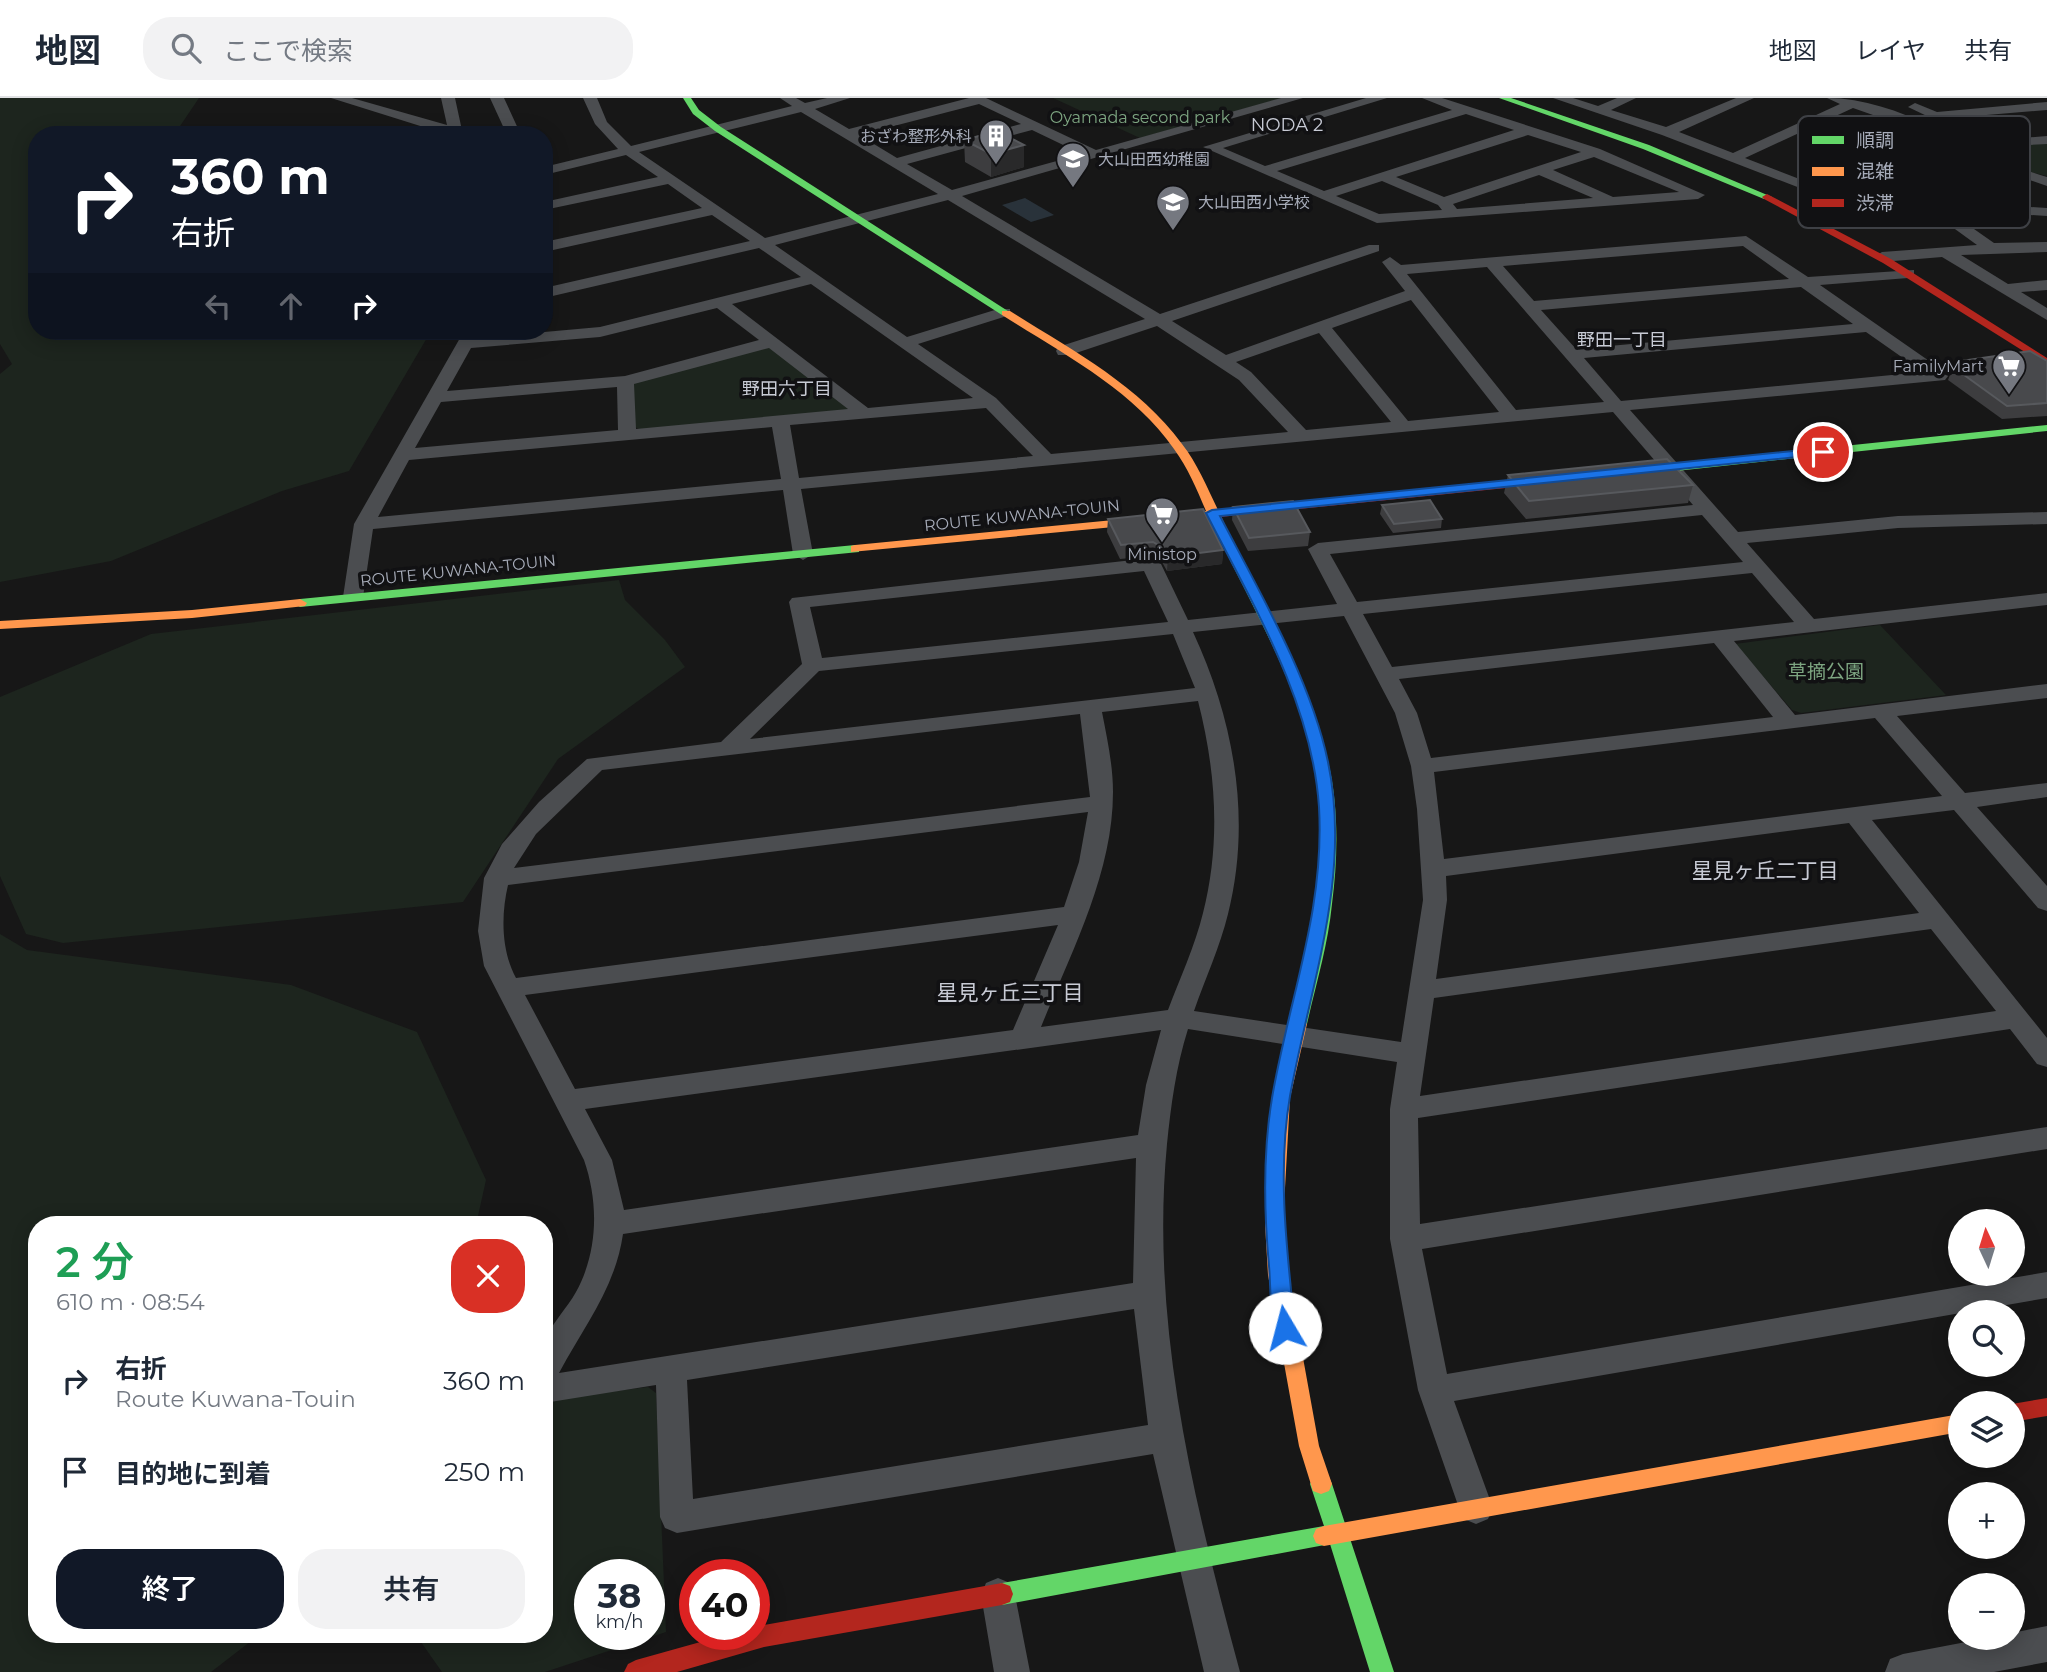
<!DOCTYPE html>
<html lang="ja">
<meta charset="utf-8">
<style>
body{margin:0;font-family:Montserrat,"Noto Sans JP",sans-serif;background:#f2f2f3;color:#1f2937;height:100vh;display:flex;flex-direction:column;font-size:26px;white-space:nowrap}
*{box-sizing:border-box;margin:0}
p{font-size:23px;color:#747a83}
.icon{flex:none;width:38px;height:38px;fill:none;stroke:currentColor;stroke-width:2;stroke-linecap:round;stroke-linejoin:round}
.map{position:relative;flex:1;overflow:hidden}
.drawer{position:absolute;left:28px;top:1118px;width:525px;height:427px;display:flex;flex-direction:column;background:#fff;border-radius:28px;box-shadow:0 4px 18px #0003}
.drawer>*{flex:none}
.hud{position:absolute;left:28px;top:28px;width:525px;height:214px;border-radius:28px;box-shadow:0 4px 18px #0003;background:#111827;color:#fff;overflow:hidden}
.needle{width:46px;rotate:356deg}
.controls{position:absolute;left:1948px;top:1111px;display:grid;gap:14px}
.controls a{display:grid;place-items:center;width:77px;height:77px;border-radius:50%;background:#fff;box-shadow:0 4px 18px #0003;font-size:35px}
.speed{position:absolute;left:574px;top:1461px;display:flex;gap:14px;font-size:35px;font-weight:700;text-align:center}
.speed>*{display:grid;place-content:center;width:91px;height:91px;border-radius:50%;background:#fff;box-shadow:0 4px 18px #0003;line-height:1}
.speed small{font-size:18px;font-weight:400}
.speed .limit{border:10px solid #d22;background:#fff;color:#111}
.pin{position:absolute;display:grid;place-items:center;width:60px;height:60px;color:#fff;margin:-30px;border:4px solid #fff;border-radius:50%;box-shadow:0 2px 7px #0007}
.me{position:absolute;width:77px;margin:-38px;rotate:352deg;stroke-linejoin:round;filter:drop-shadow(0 0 5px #0008)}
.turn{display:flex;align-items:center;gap:24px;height:147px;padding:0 28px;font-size:32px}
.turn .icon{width:91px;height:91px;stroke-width:2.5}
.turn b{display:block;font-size:49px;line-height:60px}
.lanes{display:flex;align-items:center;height:66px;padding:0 28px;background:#0003;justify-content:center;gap:35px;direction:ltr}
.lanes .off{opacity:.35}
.round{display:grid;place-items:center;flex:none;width:74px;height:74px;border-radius:28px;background:#f2f2f3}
.overview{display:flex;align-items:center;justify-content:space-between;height:119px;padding:0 28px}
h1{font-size:42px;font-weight:600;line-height:52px;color:#1e9e55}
.button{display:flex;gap:14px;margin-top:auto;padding:14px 28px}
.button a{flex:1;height:80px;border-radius:28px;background:#111827;color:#fff;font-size:28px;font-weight:600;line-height:80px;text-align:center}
.button a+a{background:#f2f2f3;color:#1f2937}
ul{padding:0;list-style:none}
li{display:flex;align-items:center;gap:21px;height:91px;padding:0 28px}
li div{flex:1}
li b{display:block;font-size:26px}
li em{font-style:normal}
header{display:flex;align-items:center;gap:42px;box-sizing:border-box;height:98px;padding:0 35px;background:#fff;border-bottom:2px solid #e0e1e3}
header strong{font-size:33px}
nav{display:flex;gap:38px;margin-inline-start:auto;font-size:24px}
.search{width:490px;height:63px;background:#f2f2f3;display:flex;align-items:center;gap:18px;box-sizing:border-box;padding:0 24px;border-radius:28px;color:#747a83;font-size:26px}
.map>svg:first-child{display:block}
</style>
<header>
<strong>地図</strong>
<div class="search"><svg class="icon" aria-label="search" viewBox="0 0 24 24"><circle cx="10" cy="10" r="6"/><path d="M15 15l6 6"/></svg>ここで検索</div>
<nav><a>地図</a><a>レイヤ</a><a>共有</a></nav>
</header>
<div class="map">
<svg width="2047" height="1574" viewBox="0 0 2047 1574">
<rect width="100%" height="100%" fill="#171717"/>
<path fill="#1d251e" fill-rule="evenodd" d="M 0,0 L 199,0 L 174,37 L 37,37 L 37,233 L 431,233 L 349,373 L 282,393 L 111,463 L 0,484 L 0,276 L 12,266 L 0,246 Z
M 1053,0 L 1283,0 L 1140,40 Z
M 2047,44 L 2047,78 L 2030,74 L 1980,51 Z
M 766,250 L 773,250 L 848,310 L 847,313 L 642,332 L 634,329 L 633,287 L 637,283 Z
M 619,482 L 625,502 L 665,542 L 685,569 L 558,661 L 463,804 L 63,845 L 26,836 L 0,778 L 0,599 L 151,536 Z
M 1880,527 L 1946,597 L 1801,615 L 1792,612 L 1735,546 Z
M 0,836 L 27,852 L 291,887 L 417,934 L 486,1082 L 476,1127 L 37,1127 L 37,1536 L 259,1537 L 211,1574 L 0,1574 Z
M 648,1289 L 656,1295 L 666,1534 L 545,1574 L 442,1574 L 416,1537 L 544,1536 L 544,1302 ZM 590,1477 L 649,1477 L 649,1536 L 590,1536 Z"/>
<path fill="#29323a" d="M 1025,100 L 1054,117 L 1031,124 L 1002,107 Z"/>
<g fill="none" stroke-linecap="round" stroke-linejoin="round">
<path fill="#4b4d50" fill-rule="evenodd" d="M 331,0 L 352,0 L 447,27 L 441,0 L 455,0 L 463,37 L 449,37 Z
M 490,0 L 504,0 L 521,37 L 507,37 Z
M 583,0 L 597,0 L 607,24 L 631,48 L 792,8 L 780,0 L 796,0 L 805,5 L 827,0 L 850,0 L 815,11 L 849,31 L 969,0 L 986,0 L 1096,52 L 1281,0 L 1303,0 L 962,98 L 1160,216 L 1369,147 L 1379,147 L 1379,153 L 1172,223 L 1226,257 L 1405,193 L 1382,164 L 1390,159 L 1401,167 L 1746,138 L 1808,179 L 1914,172 L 1914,178 L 1908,180 L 1820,187 L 1945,274 L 1948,278 L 1945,282 L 1630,312 L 1738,434 L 1898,418 L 2047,414 L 2047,426 L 1898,430 L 1747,445 L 1814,521 L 2047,495 L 2047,507 L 1734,543 L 1795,617 L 2047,586 L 2047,600 L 1897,618 L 1965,695 L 2047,685 L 2047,699 L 1977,709 L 2047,788 L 2047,813 L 2038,810 L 1954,712 L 1872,722 L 2047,940 L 2047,969 L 2037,966 L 2010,931 L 1418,1020 L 1420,1126 L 2047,1029 L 2047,1051 L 1422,1151 L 1447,1276 L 2047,1174 L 2047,1200 L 1454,1303 L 1493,1410 L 1488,1421 L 1476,1426 L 1464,1421 L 1459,1410 L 1418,1292 L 1390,1141 L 1390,1011 L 1397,964 L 1188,931 C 1176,969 1171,1007 1167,1046 C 1150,1226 1193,1400 1240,1574 L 1204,1574 L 1153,1356 L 677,1435 L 665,1430 L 660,1419 L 656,1287 L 544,1305 C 544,1290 540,1252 546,1240 C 553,1224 567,1210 576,1194 C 598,1154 599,1105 584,1062 L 484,868 L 478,833 L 484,780 L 502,746 L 539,704 L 587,661 L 721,644 L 802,566 L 789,504 L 792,500 L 1151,460 L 1161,466 L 1188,522 L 1337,506 L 1308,451 L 1318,445 L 1693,407 L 1613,314 L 801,391 L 813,456 L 803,462 L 793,456 L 783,392 L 373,431 L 363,499 L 360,503 L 346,503 L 343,499 L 354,426 L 464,233 L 480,233 L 476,240 L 600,229 L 801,179 L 759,150 L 544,200 L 544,190 L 750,143 L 712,117 L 544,154 L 544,144 L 702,110 L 668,86 L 544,112 L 544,104 L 658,79 L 626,57 L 544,77 L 544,69 L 618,51 L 595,26 ZM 979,6 L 1021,26 L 897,60 L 859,37 ZM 801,14 L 938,96 L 765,140 L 639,54 ZM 1032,32 L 1082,56 L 952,92 L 907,66 ZM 948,102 L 1145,221 L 1058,249 L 1056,253 L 1058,257 L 1070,257 L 1157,228 L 1239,282 L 1288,334 L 1051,356 L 996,300 L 918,246 L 1010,217 L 1010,211 L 998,211 L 907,239 L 775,147 ZM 1743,148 L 1789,181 L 1534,203 L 1503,168 ZM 1487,169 L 1604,304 L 1516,312 L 1407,176 ZM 811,186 L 973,300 L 868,310 L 732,206 ZM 1801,189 L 1853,226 L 1576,251 L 1541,212 ZM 1411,202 L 1499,314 L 1408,323 L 1332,230 ZM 717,210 L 759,242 L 625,278 L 447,293 L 471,250 L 600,239 ZM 1866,234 L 1923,274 L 1621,303 L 1584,260 ZM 1319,235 L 1391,324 L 1306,332 L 1251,274 L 1236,264 ZM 769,250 L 848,311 L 636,331 L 634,286 ZM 617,289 L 618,332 L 415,350 L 441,304 ZM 986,310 L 1033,358 L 799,380 L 790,327 ZM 772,329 L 781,381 L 378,419 L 409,362 ZM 1702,417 L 1743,464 L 1357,504 L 1330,456 ZM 1144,473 L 1168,524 L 822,560 L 810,509 ZM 1752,475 L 1794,524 L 1392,569 L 1363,516 ZM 1344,518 L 1395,615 L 1411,668 L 1417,711 L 1423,802 L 1401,944 L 1194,913 C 1205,881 1220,849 1228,816 C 1252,721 1234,622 1193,534 ZM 1173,536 L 1195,590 L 750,641 L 819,573 ZM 1714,545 L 1773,619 L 1431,660 L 1417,615 L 1399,581 ZM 1198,603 C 1216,673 1221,745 1203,815 C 1195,848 1180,880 1168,912 L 1041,929 C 1071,854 1113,776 1113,694 C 1113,667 1107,640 1102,614 ZM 1080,616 L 1090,699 L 514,770 L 536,736 L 602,672 ZM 1875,620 L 1942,698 L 1444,761 L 1434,674 ZM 1088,714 L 1079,764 L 1064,809 L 516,880 C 501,852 501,817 508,787 ZM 1849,725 L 1919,815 L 1436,881 L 1447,802 L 1446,778 ZM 1058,827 L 1013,932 L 575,991 L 525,897 ZM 1931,831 L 1996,913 L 1420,998 L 1434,900 ZM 1161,932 L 1146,987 L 1138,1037 L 624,1112 L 612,1062 L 585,1011 ZM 1136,1060 L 1133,1185 L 559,1275 C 584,1228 615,1191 623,1136 ZM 1134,1211 L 1148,1327 L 693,1401 L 687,1282 Z
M 1366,0 L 1387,0 L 1223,50 L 1265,68 L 1452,12 L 1422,0 L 1442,0 L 1600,51 L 1705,97 L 1698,101 L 1377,125 L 1203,49 ZM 1466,16 L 1514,32 L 1324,93 L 1277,73 ZM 1528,37 L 1581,54 L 1444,99 L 1396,79 ZM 1594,59 L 1679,94 L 1613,99 L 1553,72 ZM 1539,77 L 1593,100 L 1457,111 L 1453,106 ZM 1382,83 L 1438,107 L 1442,112 L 1379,116 L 1336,98 Z
M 1553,0 L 1573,0 L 1598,8 L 1617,0 L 1636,0 L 1611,12 L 1666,29 L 1736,0 L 1754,0 L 1679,34 L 1733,55 L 1840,6 L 1827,0 C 1905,0 1974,58 2047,79 L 2047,88 L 1986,67 L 1924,94 L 1831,102 L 1662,37 ZM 1853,10 L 1910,30 L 1802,82 L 1745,60 ZM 1921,36 L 1975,62 L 1921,86 L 1833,94 L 1815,87 Z
M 2047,4 L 2047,12 L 1951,20 L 1999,42 L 2047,38 L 2047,46 L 1992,49 L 1908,9 L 1915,5 L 1937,14 Z
M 1979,106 L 2047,110 L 2047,118 L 1979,114 L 1954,117 L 1994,145 L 2047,144 L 2047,154 L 1961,157 L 2008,186 L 2047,182 L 2047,192 L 2021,194 L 2047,210 L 2047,222 L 1942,159 L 1882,164 L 1874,159 L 1882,154 L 1977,147 L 1937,118 L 1819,128 L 1812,124 L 1819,120 Z
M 998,1480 L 1010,1485 L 1015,1497 L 1030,1574 L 994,1574 L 981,1497 L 986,1485 Z
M 2047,1528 L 2047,1564 L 1994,1574 L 1885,1574 L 1890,1561 L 1903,1556 L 1987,1540 L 2012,1540 L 2012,1535 Z"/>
<path fill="#63d668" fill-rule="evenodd" d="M 683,0 L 691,0 L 699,12 L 721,29 L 1011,215 L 1002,217 L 715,33 L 693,16 Z
M 1499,0 L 1511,0 L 1649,47 L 1772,99 L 1764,101 L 1643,51 Z
M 2047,327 L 2047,333 L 1630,378 L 1624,374 L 1630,370 Z
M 1227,440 L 1233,444 C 1269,515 1310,585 1328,663 C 1339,709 1338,760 1332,806 C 1328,847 1316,886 1307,926 L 1304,930 L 1292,930 L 1289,926 C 1299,887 1311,847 1316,807 C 1322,760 1324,710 1314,664 C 1297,586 1256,515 1221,444 Z
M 855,447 L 859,448 L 859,454 L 300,509 L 293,505 L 300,501 Z
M 1321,1376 L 1329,1379 L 1332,1386 L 1394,1574 L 1370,1574 L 1330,1446 L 1002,1507 L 994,1504 L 991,1496 L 994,1488 L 1002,1485 L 1324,1428 L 1310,1386 L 1313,1379 Z"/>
<path fill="#ff974d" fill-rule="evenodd" d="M 1002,213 L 1010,213 C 1071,252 1138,286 1182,346 C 1197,365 1207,389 1218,412 L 1226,415 L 1221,418 L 1233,444 L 1231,447 L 1223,447 L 1209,420 L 851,454 L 851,448 L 855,447 L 1206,413 C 1197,392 1188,370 1174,351 C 1132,291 1063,256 1002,217 Z
M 300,501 L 307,505 L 305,508 L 192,520 L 0,531 L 0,523 L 192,512 Z
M 1298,920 L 1304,922 L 1307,926 L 1290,1000 L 1283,1126 L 1288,1177 L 1319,1348 L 1332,1386 L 1329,1393 L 1321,1396 L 1313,1393 L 1299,1348 L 1268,1177 L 1265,1126 L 1272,1000 L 1289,926 L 1292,922 Z
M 1960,1316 L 1960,1334 L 1324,1448 L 1316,1445 L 1313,1438 L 1316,1431 L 1324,1428 Z"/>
<path fill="#b3261e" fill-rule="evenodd" d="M 1767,96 L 1891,161 L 2047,260 L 2047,268 L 1883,165 L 1764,101 L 1762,99 Z
M 1552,378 L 1556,379 L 1556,385 L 1220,419 L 1214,415 L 1220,411 Z
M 2047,1300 L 2047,1318 L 2012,1324 L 2012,1306 Z
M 1002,1485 L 1010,1488 L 1013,1496 L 1010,1504 L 1002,1507 L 764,1549 L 677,1574 L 624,1574 L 628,1566 L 636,1562 L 729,1536 L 754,1536 L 754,1529 L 764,1527 Z"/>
</g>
<path fill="#3d3d3f" d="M 964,42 L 1024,69 L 991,79 L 965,64 Z
M 2047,263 L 2047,318 L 2002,321 L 1948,282 L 1955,264 Z
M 1508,377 L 1693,387 L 1688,405 L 1526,421 L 1504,395 Z
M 1382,407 L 1442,421 L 1441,430 L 1393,435 L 1380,416 Z
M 1233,409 L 1310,434 L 1308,448 L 1248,453 L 1232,422 Z
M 1108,421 L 1223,452 L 1222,466 L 1167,473 L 1162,464 L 1152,458 L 1120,461 L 1107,434 Z"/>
<path fill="#29292a" d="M 1024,47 L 1024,69 L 991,79 L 991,56 Z
M 1223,452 L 1222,466 L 1167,473 L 1168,459 Z"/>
<path fill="#48494c" stroke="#57595d" stroke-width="2" d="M 997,33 L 1024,47 L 991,56 L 964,42 Z
M 2030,253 L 2047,263 L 2047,305 L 2007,308 L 1953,269 L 1955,264 Z
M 1667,361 L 1693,387 L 1529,403 L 1508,377 Z
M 1430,402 L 1442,421 L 1394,426 L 1382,407 Z
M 1293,403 L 1310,434 L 1249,440 L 1233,409 Z
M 1203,411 L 1223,452 L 1168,459 L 1163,450 L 1153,444 L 1121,447 L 1108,421 Z"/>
<path fill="#1a73e8" stroke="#114b97" stroke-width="2" d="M 1823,350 L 1827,351 L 1827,356 L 1220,418 C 1259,493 1311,582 1328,664 C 1352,778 1310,888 1290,998 C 1277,1074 1287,1154 1295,1230 L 1292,1236 L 1285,1239 L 1278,1236 C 1269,1218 1271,1189 1269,1168 C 1264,1114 1263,1054 1272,1000 C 1289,900 1325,812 1319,709 C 1312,604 1253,507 1206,415 L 1212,412 Z"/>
<defs>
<g id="building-pin" transform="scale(1.75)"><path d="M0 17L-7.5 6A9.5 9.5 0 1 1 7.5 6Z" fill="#757880" stroke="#111113"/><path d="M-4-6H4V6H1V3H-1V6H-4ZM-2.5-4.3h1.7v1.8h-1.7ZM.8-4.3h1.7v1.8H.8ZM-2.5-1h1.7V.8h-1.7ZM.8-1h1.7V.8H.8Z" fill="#fff"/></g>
<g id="school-pin" transform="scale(1.75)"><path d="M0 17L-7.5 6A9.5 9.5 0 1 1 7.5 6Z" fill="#757880" stroke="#111113"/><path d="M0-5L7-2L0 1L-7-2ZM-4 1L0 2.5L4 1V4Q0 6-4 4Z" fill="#fff"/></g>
<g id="supermarket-pin" transform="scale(1.75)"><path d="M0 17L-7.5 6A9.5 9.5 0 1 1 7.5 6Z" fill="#757880" stroke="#111113"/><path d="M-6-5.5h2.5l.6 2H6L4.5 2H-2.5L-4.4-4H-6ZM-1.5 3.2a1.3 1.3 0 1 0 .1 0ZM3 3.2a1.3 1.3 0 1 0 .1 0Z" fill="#fff"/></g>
</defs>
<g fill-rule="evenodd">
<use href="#building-pin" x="996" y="38"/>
<use href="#school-pin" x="1073" y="61"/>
<use href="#school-pin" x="1173" y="104"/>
<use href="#supermarket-pin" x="2009" y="268"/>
<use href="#supermarket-pin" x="1162" y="416"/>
</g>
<g text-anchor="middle" stroke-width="7" stroke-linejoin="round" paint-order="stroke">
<g font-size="16" fill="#7da581" stroke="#111113">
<text x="1140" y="25">Oyamada second park</text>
</g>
<g font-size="16" fill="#a7acb9" stroke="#111113" text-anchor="end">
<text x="972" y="44">おざわ整形外科</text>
<text x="1098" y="67" text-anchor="start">大山田西幼稚園</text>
<text x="1198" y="110" text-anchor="start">大山田西小学校</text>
<text x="1984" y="274">FamilyMart</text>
<text x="1162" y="462" text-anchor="middle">Ministop</text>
</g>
<g font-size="16" fill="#a7acb9" stroke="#111113">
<text transform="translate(1022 417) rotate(-6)" y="6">ROUTE KUWANA-TOUIN</text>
<text transform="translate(458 472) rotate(-6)" y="6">ROUTE KUWANA-TOUIN</text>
</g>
<g font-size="18" fill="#c8cbd5" stroke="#111113">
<text x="1287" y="33">NODA 2</text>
<text x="1622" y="248">野田一丁目</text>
<text x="787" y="297">野田六丁目</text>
</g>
<g font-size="19" fill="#7da581" stroke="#111113">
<text x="1826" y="580">草摘公園</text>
</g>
<g font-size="21" fill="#c8cbd5" stroke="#111113">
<text x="1765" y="780">星見ヶ丘二丁目</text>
<text x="1010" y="902">星見ヶ丘三丁目</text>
</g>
</g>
<rect x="1798" y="18" width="232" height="112" rx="10" fill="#111113" stroke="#3e4045" stroke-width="2"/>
<rect x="1812" y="38" width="32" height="8" fill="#63d668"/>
<rect x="1812" y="69" width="32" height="9" fill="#ff974d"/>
<rect x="1812" y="101" width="32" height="8" fill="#b3261e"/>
<g font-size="19" fill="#a7acb9">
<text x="1856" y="49">順調</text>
<text x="1856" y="80">混雑</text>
<text x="1856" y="112">渋滞</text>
</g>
</svg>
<div class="controls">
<a><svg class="needle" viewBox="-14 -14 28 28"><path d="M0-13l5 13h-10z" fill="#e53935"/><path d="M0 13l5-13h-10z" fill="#747a83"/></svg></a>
<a><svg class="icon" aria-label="search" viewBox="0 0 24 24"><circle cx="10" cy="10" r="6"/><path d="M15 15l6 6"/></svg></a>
<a><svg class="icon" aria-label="layers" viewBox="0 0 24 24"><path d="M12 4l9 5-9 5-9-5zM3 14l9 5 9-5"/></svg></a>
<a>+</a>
<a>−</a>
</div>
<div class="speed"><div>38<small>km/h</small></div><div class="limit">40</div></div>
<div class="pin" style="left:1823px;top:354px;background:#d93025"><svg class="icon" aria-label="arrive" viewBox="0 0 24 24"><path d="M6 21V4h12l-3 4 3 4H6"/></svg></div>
<svg class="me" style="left:1285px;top:1230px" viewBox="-20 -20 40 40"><circle r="19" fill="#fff"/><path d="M0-13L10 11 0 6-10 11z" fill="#1a73e8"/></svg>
<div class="hud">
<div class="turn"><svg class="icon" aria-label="right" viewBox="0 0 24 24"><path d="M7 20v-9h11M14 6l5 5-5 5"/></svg><div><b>360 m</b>右折</div></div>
<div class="lanes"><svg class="icon off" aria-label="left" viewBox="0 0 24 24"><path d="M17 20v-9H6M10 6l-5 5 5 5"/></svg><svg class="icon off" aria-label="ahead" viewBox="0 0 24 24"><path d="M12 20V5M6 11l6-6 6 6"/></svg><svg class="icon" aria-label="right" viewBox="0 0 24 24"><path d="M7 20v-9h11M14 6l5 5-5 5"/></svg></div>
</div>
<section class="drawer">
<div class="overview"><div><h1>2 分</h1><p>610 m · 08:54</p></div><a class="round" style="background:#d93025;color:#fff"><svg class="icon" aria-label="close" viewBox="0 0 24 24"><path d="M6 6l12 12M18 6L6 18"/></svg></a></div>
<ul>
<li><svg class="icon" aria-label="right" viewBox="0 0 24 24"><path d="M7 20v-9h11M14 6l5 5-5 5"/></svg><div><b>右折</b><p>Route Kuwana-Touin</p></div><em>360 m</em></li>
<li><svg class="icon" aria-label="arrive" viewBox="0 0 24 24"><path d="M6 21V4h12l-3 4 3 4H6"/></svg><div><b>目的地に到着</b></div><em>250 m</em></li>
</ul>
<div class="button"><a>終了</a><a>共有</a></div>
</section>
</div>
